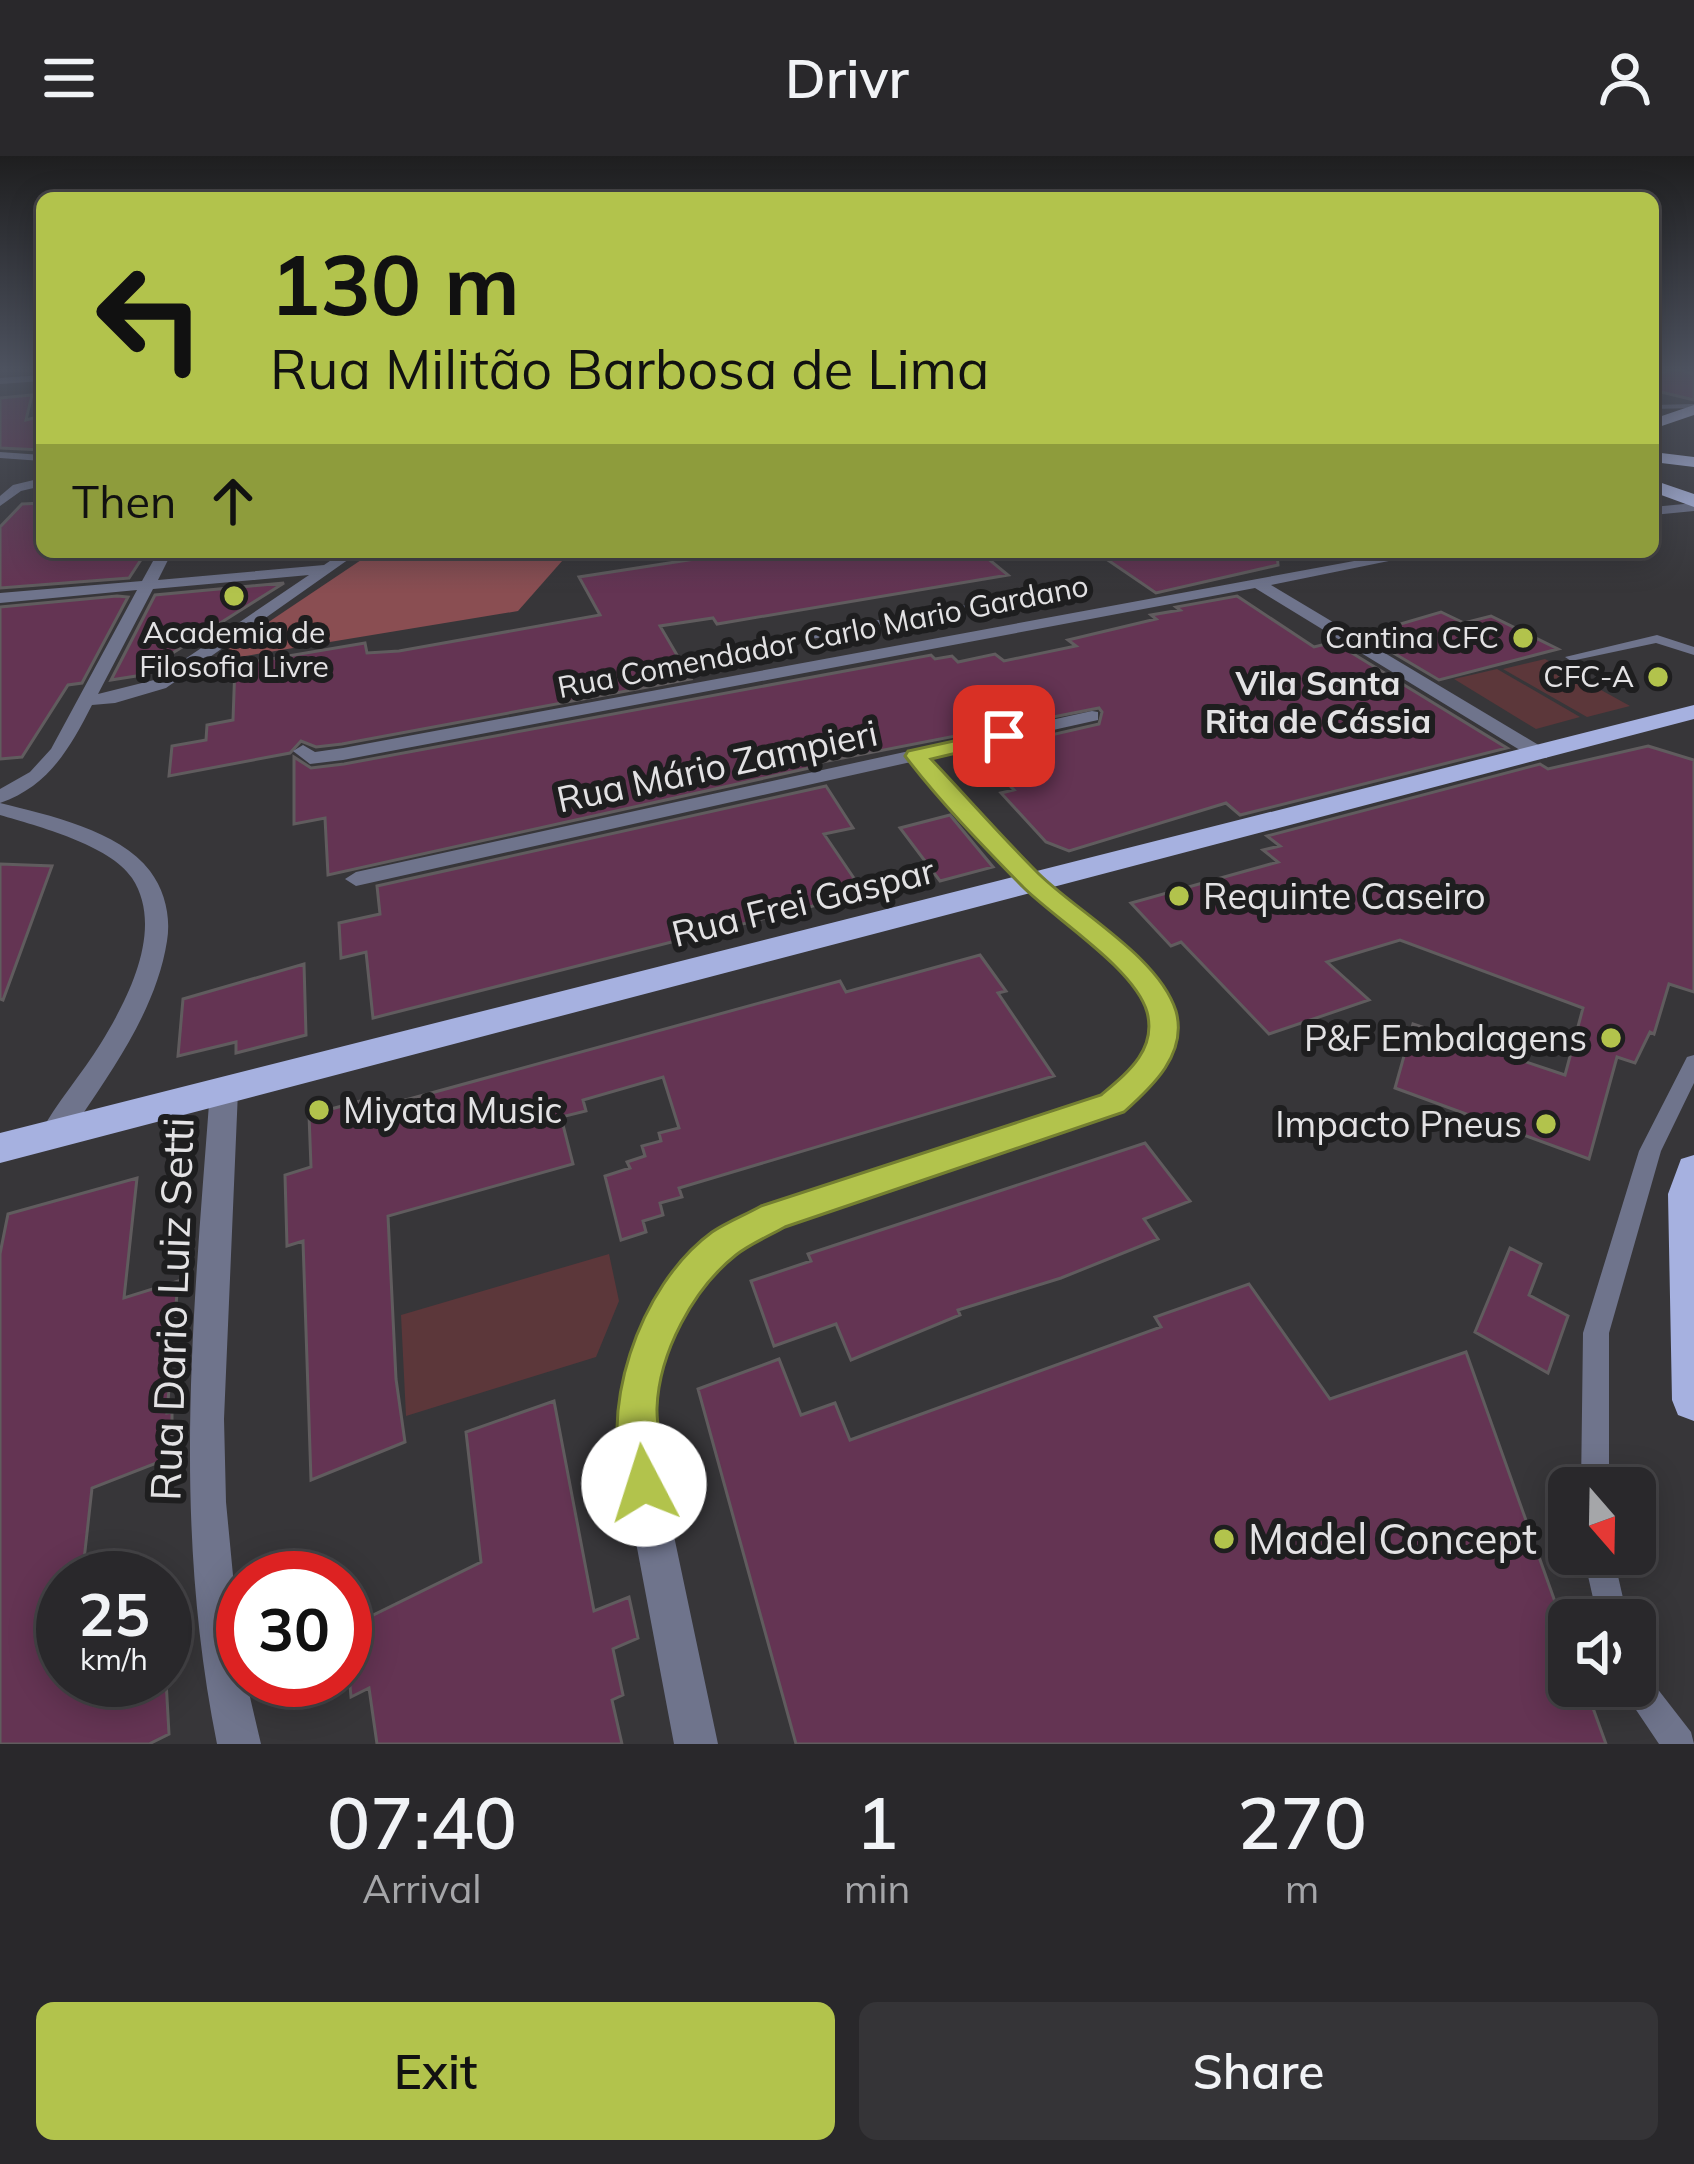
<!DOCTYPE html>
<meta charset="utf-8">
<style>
body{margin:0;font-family:Mulish,sans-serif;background:#353437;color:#f1f3f6;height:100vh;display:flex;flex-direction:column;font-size:45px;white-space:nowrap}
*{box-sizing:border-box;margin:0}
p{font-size:39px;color:#a5a6a9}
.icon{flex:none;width:66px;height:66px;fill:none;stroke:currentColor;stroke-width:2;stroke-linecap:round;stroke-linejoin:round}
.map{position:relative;height:1588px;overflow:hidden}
.details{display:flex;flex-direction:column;background:#29282b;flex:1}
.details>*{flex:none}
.guide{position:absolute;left:36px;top:36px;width:1623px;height:366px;border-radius:18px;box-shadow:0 6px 30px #0003,0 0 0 3px #454447;background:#b2c34c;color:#111;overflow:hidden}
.needle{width:78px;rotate:160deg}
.controls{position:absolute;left:1548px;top:1311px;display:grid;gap:24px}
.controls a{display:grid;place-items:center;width:108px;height:108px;border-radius:18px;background:#29282b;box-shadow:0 6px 30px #0003,0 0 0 3px #454447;font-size:60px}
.speed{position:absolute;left:36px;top:1395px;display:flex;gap:24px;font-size:60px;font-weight:700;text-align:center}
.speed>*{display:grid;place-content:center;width:156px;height:156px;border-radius:50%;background:#29282b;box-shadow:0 6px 30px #0003,0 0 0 3px #454447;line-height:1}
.speed small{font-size:30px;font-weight:400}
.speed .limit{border:18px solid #d22;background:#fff;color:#111}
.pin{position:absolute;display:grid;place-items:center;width:102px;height:102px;color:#fff;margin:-51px;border-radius:24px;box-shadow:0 6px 18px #0006}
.me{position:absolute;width:132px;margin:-66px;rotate:355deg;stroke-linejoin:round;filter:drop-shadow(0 0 9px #0008)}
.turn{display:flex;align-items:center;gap:42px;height:252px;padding:0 36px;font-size:54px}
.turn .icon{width:156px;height:156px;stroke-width:2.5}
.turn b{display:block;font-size:84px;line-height:102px}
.then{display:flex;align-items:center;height:114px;padding:0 36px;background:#0003;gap:24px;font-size:45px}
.eta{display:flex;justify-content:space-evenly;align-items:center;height:204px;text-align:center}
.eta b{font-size:72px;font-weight:600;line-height:84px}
.cta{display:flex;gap:24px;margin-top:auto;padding:24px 36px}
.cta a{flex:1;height:138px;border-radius:18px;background:#b2c34c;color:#111;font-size:48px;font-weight:600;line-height:138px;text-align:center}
.cta a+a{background:#353437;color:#f1f3f6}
header{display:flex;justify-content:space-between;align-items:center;height:156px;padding:0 36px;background:#29282b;font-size:54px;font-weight:600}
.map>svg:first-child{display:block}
</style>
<header><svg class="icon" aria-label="menu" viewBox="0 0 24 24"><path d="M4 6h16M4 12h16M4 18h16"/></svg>Drivr<svg class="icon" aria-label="person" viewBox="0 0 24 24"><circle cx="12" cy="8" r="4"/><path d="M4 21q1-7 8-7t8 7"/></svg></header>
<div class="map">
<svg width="1694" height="1588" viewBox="0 0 1694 1588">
<rect width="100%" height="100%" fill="#373639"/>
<path fill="#5c373a" d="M 1545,503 L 1630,550 L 1587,561 L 1503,513 Z
M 1497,513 L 1580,561 L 1536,573 L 1454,523 Z
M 609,1098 L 619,1145 L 596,1201 L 406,1260 L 401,1159 Z"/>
<path fill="#8a4e52" d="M 373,396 L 570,396 L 518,455 L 209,506 Z"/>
<path fill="#643453" stroke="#605c5e" stroke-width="3" d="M 1680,214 L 1694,218 L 1694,244 L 1653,234 L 1653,217 Z
M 32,239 L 26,264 L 42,260 L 42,294 L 0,292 L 0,242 Z
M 42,347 L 42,396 L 146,396 L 129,422 L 0,432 L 0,371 L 22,348 Z
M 740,396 L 980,396 L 1008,419 L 717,468 L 713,462 L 660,470 L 691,523 L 342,588 L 316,591 L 301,585 L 290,597 L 169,620 L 172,590 L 206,584 L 207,569 L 233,564 L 235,509 L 365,487 L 367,497 L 399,495 L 600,459 L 579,421 Z
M 1096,396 L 1277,396 L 1278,409 L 1156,437 Z
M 284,427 L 136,520 L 111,524 L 155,439 Z
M 117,440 L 128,441 L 82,527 L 68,529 L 22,601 L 0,603 L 0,451 Z
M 1237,440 L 1314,491 L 1334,486 L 1507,592 L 1240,659 L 1226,647 L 1069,695 L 1046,686 L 1001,637 L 1014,634 L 977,596 L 1099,568 L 1102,556 L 1099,552 L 812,608 L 814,611 L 328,719 L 325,662 L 294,668 L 294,601 L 311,612 L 344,608 L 931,499 L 935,503 L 952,500 L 958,506 L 995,498 L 1004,505 L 1076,490 L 1068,484 L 1156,463 L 1151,459 L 1180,454 L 1176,451 Z
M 1441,456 L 1464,467 L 1491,460 L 1558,493 L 1439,524 L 1363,479 Z
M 1648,590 L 1694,604 L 1694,836 L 1669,828 L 1654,878 L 1650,876 L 1635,907 L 1617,901 L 1589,1003 L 1395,932 L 1413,868 L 1565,919 L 1583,852 L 1400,784 L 1327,806 L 1369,844 L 1269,878 L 1181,786 L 1171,790 L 1131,747 L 1278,706 L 1263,694 L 1280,690 L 1267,680 L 1540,608 L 1548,613 Z
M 826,630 L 853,672 L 824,678 L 864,737 L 373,862 L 366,796 L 341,802 L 339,767 L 380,758 L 377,730 Z
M 950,659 L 993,711 L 940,725 L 900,672 Z
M 0,708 L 52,710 L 3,844 L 0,843 Z
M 980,799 L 1006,835 L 998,837 L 1054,920 L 679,1032 L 682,1041 L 660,1047 L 663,1059 L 643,1065 L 646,1076 L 621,1084 L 605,1020 L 630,1012 L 627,1006 L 645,1000 L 642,990 L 661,985 L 659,977 L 679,972 L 663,921 L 583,944 L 586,955 L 561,961 L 573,1008 L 388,1060 L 396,1223 L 405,1286 L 311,1324 L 303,1085 L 287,1090 L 285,1019 L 311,1011 L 309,959 L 379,940 L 380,951 L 840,825 L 846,836 Z
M 304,808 L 306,879 L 236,897 L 236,886 L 178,900 L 183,843 Z
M 1145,987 L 1190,1045 L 1144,1063 L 1158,1083 L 1061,1122 L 958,1154 L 960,1159 L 851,1204 L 836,1168 L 774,1190 L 751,1125 L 811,1105 L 808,1098 Z
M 137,1022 L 124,1142 L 178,1125 L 167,1257 L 172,1256 L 172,1301 L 92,1332 L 82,1422 L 63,1422 L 63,1524 L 166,1524 L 169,1578 L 149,1588 L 0,1588 L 0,1098 L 8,1058 Z
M 1510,1092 L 1541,1108 L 1529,1139 L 1568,1160 L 1548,1217 L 1475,1176 Z
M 1249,1128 L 1330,1243 L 1466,1196 L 1569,1485 L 1569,1530 L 1585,1530 L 1606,1588 L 796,1588 L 698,1233 L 779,1203 L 801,1259 L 835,1247 L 850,1284 L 1161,1171 L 1155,1161 Z
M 554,1245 L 594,1455 L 629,1441 L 638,1482 L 613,1493 L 623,1539 L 612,1544 L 622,1588 L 377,1588 L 369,1532 L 351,1541 L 345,1473 L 481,1406 L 466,1276 Z"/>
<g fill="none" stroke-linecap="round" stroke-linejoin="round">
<path fill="#6f748c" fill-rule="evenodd" d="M 1694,248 L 1694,252 L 1653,253 L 1653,249 Z
M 0,296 L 42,299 L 42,305 L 0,302 Z
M 989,445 L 995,448 L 993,450 L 740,496 L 734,492 L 740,488 Z
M 1657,479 L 1694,491 L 1694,499 L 1656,487 L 1571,505 L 1565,501 Z
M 1694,899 L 1694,927 L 1661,995 L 1609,1177 L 1609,1332 L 1581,1332 L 1583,1177 L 1639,995 L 1687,901 Z
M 1583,1398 L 1613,1398 L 1628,1464 L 1598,1464 Z
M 1635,1513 L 1646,1518 L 1691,1576 L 1694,1588 L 1659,1588 L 1620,1530 L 1635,1530 Z"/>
<path fill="#6f748c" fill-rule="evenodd" d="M 42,219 L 42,225 L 0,228 L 0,222 Z
M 42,322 L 42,330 L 21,335 L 0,350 L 0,340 L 13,329 Z
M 1694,347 L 1694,355 L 1653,359 L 1653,351 Z
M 158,396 L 172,396 L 158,424 L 324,409 L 343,396 L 359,396 L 166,532 L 115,547 L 92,549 C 70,592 49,630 0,647 C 48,659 119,674 150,715 C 165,735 171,761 167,785 C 157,849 118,906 82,959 C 77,967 69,983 61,988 C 53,992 50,990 43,987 L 39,979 C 56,947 82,918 101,887 C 128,843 165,772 132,722 C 110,689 37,670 0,659 L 0,633 L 30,616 L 51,593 L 137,434 L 0,447 L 0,437 L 142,425 ZM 309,419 L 154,524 L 98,538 L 153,433 Z
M 1403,396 L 1433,396 L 1271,429 L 1547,594 L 1547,602 L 1533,602 L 1255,432 L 343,604 L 310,608 L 293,595 L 303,589 L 315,596 L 343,592 Z
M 1092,555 L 1098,556 L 1098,564 L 928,602 C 964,640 999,681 1037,717 C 1079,758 1175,808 1176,872 C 1177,907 1145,935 1122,956 L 783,1071 L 734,1098 L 693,1144 L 667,1192 L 655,1250 L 663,1328 L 718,1588 L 674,1588 L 625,1328 L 619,1250 L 634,1188 L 671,1124 L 712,1078 L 762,1052 L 1102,940 L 1133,912 L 1149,883 L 1148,855 L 1131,825 L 1022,728 L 911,606 L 356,730 L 345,723 L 356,716 Z
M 224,924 L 234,928 L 238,935 L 224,1263 L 226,1346 L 243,1524 L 246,1524 L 261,1588 L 217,1588 C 172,1363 193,1161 210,935 L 214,928 Z"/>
<path fill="#a6b1e0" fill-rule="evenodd" d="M 1694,549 L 1694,563 L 0,1007 L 0,977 Z
M 1694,999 L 1694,1265 L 1678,1259 L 1672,1244 L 1668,1038 L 1681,1003 Z"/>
<path fill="#bec9f7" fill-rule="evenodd" d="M 1694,249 L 1694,259 L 1653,273 L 1653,263 Z
M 1653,296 L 1694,301 L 1694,311 L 1653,306 Z
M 1653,324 L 1694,338 L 1694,351 L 1653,336 Z"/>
</g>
<linearGradient id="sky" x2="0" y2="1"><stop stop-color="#1e1e1f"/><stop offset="0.49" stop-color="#4d525f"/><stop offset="1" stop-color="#4d525f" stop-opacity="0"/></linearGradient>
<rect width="1694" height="435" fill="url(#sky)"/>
<path fill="#b2c34c" stroke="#747f31" stroke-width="3" d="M 1004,574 L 1011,575 L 1011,584 L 931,603 C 967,641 1002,681 1039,718 C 1079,757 1159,801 1176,855 C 1188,898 1152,931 1124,956 L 785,1071 C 769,1080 750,1088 736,1099 C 693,1133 659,1197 657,1252 C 656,1282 671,1313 659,1343 L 644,1349 L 629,1343 C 594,1259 639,1129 712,1076 C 727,1066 745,1059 761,1050 L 1101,939 C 1127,917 1157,894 1147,856 C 1135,813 1055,763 1023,731 C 983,690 940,646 905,600 L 908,595 Z"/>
<g fill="#b2c34c" stroke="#1e1e1f" stroke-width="4.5">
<circle cx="234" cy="440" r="12"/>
<circle cx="1523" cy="482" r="12"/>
<circle cx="1658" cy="521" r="12"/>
<circle cx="1179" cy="740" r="12"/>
<circle cx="1611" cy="882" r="12"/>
<circle cx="319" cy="954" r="12"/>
<circle cx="1546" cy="968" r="12"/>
<circle cx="1224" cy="1383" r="12"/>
</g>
<g text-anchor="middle" stroke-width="12" stroke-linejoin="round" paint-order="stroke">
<g font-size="30" fill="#e3e2e4" stroke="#1e1e1f" text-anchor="end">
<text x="234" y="487" text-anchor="middle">Academia de<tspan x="234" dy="34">Filosofia Livre</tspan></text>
<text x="1499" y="492">Cantina CFC</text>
<text x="1634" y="531">CFC-A</text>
</g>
<g font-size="30" fill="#e3e2e4" stroke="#1e1e1f">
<text transform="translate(823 481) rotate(-11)" y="10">Rua Comendador Carlo Mario Gardano</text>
</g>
<g font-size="33" font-weight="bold" fill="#e3e2e4" stroke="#1e1e1f">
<text x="1318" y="539">Vila Santa<tspan x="1318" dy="38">Rita de Cássia</tspan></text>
</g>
<g font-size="36" fill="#e3e2e4" stroke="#1e1e1f">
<text transform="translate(717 610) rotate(-12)" y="13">Rua Mário Zampieri</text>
<text transform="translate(803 746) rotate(-14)" y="13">Rua Frei Gaspar</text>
</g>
<g font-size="36" fill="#e3e2e4" stroke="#1e1e1f" text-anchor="start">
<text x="1203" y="753">Requinte Caseiro</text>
<text x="1587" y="895" text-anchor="end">P&amp;F Embalagens</text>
<text x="343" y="967">Miyata Music</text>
<text x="1522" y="981" text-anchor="end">Impacto Pneus</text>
</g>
<g font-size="42" fill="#e3e2e4" stroke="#1e1e1f">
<text transform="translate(172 1153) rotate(-88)" y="15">Rua Dario Luiz Setti</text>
</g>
<g font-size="42" fill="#e3e2e4" stroke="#1e1e1f" text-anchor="start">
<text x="1248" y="1398">Madel Concept</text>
</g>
</g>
</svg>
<div class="controls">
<a><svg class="needle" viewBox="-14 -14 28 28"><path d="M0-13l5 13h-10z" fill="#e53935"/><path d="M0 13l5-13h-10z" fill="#a5a6a9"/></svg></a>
<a><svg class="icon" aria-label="sound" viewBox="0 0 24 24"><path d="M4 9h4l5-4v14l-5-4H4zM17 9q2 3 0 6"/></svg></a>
</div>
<div class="speed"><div>25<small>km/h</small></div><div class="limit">30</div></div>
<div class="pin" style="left:1004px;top:580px;background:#d93025"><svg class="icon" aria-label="arrive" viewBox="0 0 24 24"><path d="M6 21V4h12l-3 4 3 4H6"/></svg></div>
<svg class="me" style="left:644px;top:1328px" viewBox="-20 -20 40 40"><circle r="19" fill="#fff"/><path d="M0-13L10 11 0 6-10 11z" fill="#b2c34c"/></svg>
<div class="guide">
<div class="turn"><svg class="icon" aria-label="left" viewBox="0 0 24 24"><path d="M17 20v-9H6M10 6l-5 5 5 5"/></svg><div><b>130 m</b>Rua Militão Barbosa de Lima</div></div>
<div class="then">Then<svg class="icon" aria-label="ahead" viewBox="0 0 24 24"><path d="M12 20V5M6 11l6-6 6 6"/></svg></div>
</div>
</div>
<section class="details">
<div class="eta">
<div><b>07:40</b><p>Arrival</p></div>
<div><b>1</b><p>min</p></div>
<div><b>270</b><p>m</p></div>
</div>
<div class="cta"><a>Exit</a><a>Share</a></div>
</section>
